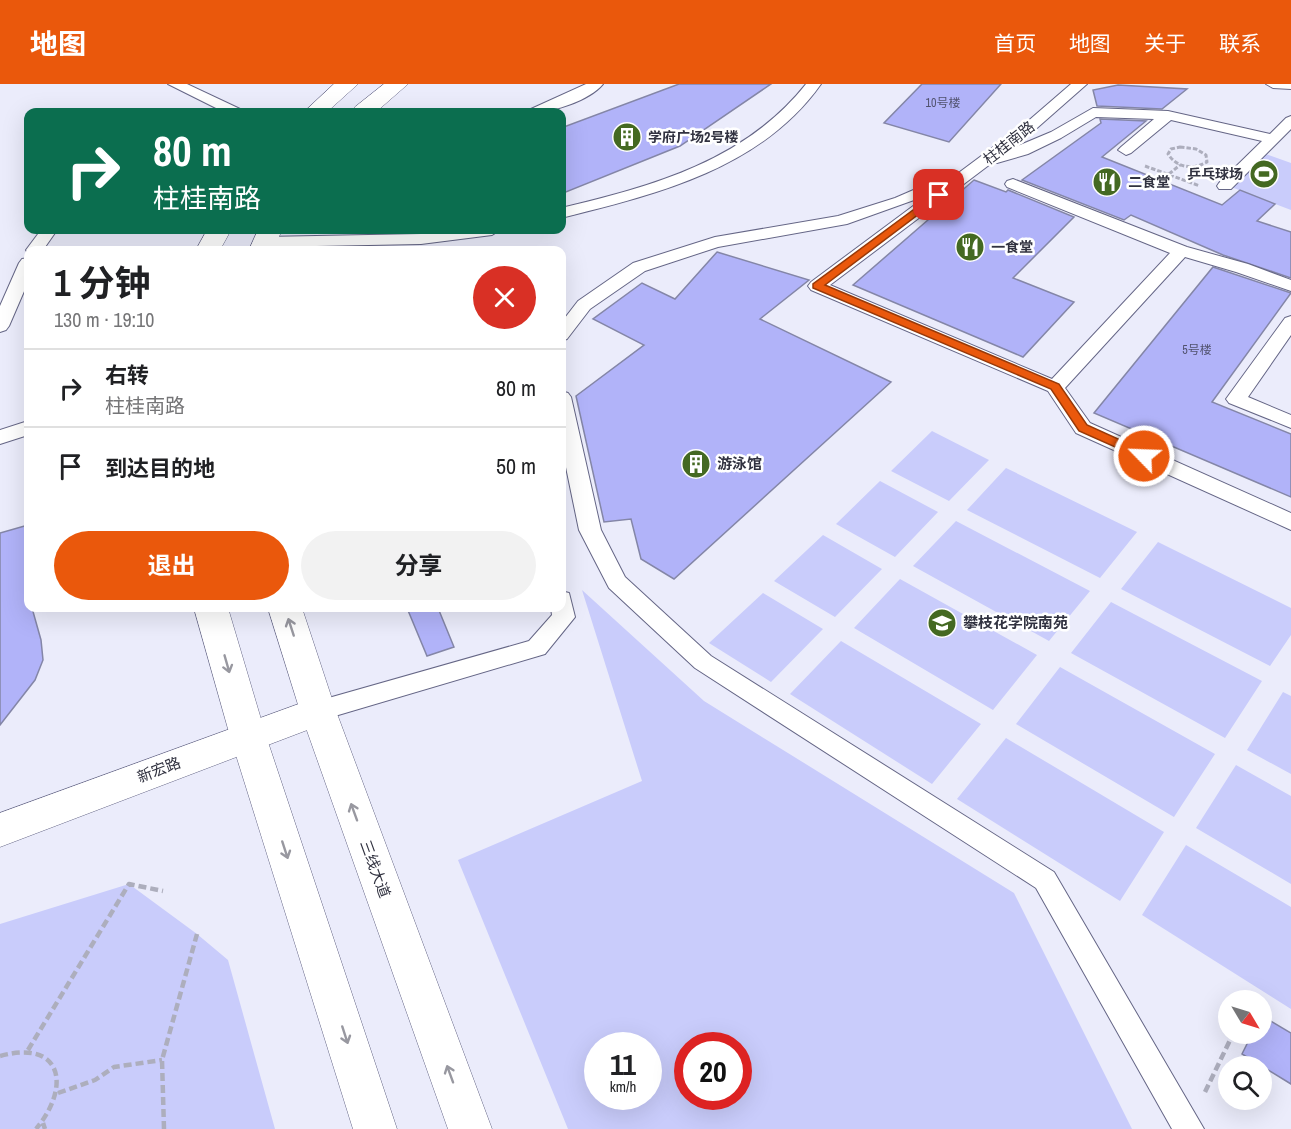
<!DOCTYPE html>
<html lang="zh">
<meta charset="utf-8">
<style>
body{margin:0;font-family:"Archivo Narrow","Noto Sans SC",sans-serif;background:#f2f2f2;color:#202124;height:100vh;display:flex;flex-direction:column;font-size:22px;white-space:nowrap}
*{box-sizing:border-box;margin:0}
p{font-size:20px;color:#757577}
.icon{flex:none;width:33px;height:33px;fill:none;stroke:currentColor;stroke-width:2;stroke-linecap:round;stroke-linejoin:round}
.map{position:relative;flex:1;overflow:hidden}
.sheet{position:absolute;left:24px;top:162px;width:542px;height:366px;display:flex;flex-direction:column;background:#fff;border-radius:12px;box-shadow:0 6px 24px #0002}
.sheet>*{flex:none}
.banner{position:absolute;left:24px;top:24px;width:542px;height:126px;border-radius:12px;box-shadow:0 6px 24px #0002;background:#0b6e4f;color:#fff;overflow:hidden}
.needle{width:39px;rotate:128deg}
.controls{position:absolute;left:1218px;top:906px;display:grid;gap:12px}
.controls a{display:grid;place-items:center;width:54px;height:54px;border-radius:50%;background:#fff;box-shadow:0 6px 24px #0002;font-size:30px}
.speed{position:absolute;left:584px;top:948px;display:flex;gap:12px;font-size:30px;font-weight:700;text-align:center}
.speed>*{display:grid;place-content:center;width:78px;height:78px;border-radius:50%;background:#fff;box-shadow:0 6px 24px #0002;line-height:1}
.speed small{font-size:15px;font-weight:400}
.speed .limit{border:9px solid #d22;background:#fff;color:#111}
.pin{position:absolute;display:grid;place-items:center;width:51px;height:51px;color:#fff;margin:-26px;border-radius:12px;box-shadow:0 3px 9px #0006}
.me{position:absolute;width:66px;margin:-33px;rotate:294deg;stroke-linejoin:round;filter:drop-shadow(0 0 4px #0008)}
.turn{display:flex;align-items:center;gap:21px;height:126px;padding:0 30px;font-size:27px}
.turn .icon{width:78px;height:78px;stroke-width:2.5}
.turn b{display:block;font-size:42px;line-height:51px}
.round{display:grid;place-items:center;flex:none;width:63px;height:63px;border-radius:32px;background:#f2f2f2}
.summary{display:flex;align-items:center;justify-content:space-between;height:102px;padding:0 30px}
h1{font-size:36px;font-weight:700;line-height:45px}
.button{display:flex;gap:12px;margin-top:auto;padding:12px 30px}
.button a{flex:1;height:69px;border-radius:36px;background:#ea580c;color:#fff;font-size:24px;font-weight:700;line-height:69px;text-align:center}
.button a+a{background:#f2f2f2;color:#202124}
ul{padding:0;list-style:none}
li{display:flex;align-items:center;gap:18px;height:78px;padding:0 30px;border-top:2px solid #e0e0e0}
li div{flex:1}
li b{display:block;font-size:22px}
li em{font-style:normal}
header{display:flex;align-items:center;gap:36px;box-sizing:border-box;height:84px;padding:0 30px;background:#ea580c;color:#fff}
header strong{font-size:28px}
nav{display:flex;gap:33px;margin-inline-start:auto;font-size:21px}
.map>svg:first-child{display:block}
</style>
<header>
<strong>地图</strong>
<nav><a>首页</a><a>地图</a><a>关于</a><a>联系</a></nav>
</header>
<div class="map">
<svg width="1291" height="1045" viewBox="0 0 1291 1045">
<rect width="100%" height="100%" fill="#ebecfb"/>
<path fill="#c9ccfb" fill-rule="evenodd" d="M 1260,68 L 1291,79 L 1291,126 L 1226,101 Z
M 932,347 L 989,376 L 949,417 L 891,387 Z
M 1006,384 L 1137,448 L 1100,494 L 967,426 Z
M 880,397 L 938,428 L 895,473 L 836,440 Z
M 956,437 L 1090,507 L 1049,557 L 913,482 Z
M 823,451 L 882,485 L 835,533 L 774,497 Z
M 1158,458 L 1291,524 L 1291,551 L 1270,582 L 1121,505 Z
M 900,495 L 1037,571 L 993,626 L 854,544 Z
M 582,506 L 704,617 L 1014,809 L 1132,1045 L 568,1045 L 458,776 L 642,697 ZM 597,962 L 648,962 L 648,1012 L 597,1012 ZM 687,962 L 738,962 L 738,1012 L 687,1012 Z
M 763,509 L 823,545 L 771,598 L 709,559 Z
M 1111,518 L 1262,597 L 1225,654 L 1071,569 Z
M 841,557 L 981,640 L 932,700 L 790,610 Z
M 1060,583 L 1215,670 L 1174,733 L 1016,640 Z
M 1283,608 L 1291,612 L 1291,690 L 1247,666 Z
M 1006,654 L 1164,748 L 1120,817 L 957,715 Z
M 1236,681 L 1291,712 L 1291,800 L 1196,744 Z
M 1186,761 L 1291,823 L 1291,925 L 1142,831 Z
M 129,800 L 197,850 L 228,876 L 275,1045 L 0,1045 L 0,840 Z"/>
<path fill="#b1b3f9" stroke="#8486a7" stroke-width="1.5" d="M 679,0 L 771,0 L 680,62 L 561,110 L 561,44 Z
M 922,0 L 1001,0 L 949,58 L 884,39 Z
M 1118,1 L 1187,5 L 1162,25 L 1097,22 L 1093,6 Z
M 1100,35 L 1146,37 L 1102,73 L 1222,121 L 1240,106 L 1275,120 L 1257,137 L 1291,148 L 1291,194 L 1223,171 L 1131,131 L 1124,136 L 1022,96 L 1101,39 Z
M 974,96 L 1006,108 L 1008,106 L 1074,133 L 1013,194 L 1074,218 L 1023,273 L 853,201 Z
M 717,168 L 809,196 L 760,235 L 891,298 L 674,495 L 641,475 L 631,435 L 604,438 L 576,312 L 644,261 L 593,235 L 642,199 L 675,215 Z
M 1213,183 L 1291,209 L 1212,318 L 1291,350 L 1291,413 L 1094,329 Z
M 28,441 L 28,524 L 32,524 L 41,556 L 43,576 L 35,596 L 0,641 L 0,449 Z
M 407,524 L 438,524 L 454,563 L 427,572 Z
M 1262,932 L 1291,949 L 1291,1000 L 1242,970 L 1252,950 L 1262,950 Z"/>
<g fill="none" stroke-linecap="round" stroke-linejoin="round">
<g stroke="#656686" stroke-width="2">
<path id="lane" d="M 168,0 L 187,0 L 240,25 L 242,28 L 224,28 Z
M 586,0 L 603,0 C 589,17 549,30 529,28 L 531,25 Z
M 806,0 L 821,0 C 761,85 657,110 561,134 L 561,124 C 653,102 745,77 806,0 Z
M 1071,0 L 1087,0 L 1037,44 L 1008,66 L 1051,48 L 1093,24 L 1168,27 L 1270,50 L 1286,34 L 1291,32 L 1291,45 L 1231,105 L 1219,105 L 1217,102 L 1219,99 L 1262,57 L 1171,36 L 1131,69 L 1126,71 L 1118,66 L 1121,63 L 1154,35 L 1096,33 L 1061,54 L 1028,70 L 997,79 L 993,78 L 830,201 L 1052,295 L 1170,169 L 1007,103 L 1005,100 L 1007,97 L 1013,95 L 1187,163 L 1248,180 L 1291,196 L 1291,207 L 1236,188 L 1185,173 L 1065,304 L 1090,339 L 1291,429 L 1291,446 L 1076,349 L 1048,307 L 811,206 L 808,202 L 811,198 L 928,111 L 847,140 L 718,163 L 645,187 L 590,225 L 567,255 L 561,257 L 561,239 L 578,217 L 633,179 L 715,153 L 838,132 L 895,114 L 932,98 L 938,96 L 945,99 L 1027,38 Z
M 1266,0 L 1291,0 L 1291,5 L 1273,4 Z
M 41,146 L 57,146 L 43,166 L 28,166 L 28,169 L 26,166 Z
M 456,146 L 500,146 L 492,151 L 421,160 L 264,163 L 256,158 L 264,153 L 421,150 Z
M 28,174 L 28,198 L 9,242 L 6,246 L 0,248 L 0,222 L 19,179 L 22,175 Z
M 1291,232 L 1291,251 L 1248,313 L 1291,331 L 1291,344 L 1229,319 L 1226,315 L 1285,234 Z
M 561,307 L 568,309 L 571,313 L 601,446 L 625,493 L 711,572 L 1054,788 L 1204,1045 L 1172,1045 L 1036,804 L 695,584 L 609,504 L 579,446 L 561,359 Z
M 28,337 L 28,351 L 0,360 L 0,346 Z
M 561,507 L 569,509 L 575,533 L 545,570 L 318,637 L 309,634 L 306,627 L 309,620 L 318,617 L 529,557 L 552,531 L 551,524 L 561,524 Z"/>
</g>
<g stroke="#656686" stroke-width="1">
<path id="secondary" d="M 318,613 L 331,617 L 336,627 L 331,637 L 0,763 L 0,729 Z"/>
</g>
<g stroke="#656686" stroke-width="1">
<path id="primary" d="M 334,0 L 358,0 L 327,28 L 304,28 Z
M 384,0 L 408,0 L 376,28 L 352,28 L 355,23 Z
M 207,146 L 231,146 L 220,166 L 196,166 Z
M 258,146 L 282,146 L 273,166 L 249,166 Z
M 194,524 L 228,524 L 266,652 L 397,1045 L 353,1045 L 230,652 Z
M 268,524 L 302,524 L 336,627 L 492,1045 L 448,1045 L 300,627 Z"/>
</g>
<path stroke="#adaebd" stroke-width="3" stroke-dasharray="4.5 2" stroke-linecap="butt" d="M 1180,63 L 1196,65 L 1206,71 L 1207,78 C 1193,86 1177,84 1168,70 L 1171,65 Z
M 1145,82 L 1200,102
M 1169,90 L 1180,81"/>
<path stroke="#adaebd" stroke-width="4.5" stroke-dasharray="8 4" stroke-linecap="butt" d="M 28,966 L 129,800 L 163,807
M 0,972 C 63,955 71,1003 36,1045
M 1205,1008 L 1233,950
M 58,1009 L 95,996 L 114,983 L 162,976
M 43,1039 L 45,1045
M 164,1045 L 162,976 L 197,850"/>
<use href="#lane" fill="#fff" fill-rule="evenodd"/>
<use href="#secondary" fill="#fff" fill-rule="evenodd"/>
<use href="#primary" fill="#fff" fill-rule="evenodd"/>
</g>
<defs><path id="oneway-shaft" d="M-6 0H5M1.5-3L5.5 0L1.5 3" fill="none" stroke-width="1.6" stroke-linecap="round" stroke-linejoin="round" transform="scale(1.5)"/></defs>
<g stroke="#9898a0">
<use href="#oneway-shaft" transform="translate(291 543) rotate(-108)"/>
<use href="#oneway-shaft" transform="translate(227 580) rotate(74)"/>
<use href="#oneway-shaft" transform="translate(354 728) rotate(-110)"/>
<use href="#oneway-shaft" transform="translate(285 766) rotate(72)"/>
<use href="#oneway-shaft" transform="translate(345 951) rotate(72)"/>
<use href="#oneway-shaft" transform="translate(450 990) rotate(-110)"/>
</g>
<path fill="#ea580c" stroke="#983908" stroke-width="1.5" d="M 936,109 L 944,111 L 825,201 L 1059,300 L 1087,341 L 1149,369 L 1149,374 L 1140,374 L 1079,347 L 1051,305 L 813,204 L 813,200 Z"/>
<defs>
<g id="building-disc" transform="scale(1.5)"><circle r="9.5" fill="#446922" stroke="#fff"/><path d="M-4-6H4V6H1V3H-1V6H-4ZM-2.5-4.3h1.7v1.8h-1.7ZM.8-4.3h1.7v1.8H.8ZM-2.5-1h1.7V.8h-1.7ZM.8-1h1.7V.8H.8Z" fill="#fff"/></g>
<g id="stadium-disc" transform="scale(1.5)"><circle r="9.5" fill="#446922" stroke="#fff"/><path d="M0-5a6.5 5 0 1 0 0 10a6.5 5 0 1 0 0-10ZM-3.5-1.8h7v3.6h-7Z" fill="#fff"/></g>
<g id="restaurant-disc" transform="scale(1.5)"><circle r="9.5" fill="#446922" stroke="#fff"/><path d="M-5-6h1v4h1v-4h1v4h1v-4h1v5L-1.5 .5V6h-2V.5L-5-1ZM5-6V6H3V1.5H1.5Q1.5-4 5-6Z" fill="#fff"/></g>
<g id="university-disc" transform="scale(1.5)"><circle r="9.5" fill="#446922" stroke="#fff"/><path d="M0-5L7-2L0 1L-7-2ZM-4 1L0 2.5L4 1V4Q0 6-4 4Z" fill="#fff"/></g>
</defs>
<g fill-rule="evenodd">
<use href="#building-disc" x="627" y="53"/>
<use href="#stadium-disc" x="1264" y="90"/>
<use href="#restaurant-disc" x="1107" y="98"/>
<use href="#restaurant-disc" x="970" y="163"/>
<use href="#building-disc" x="696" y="380"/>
<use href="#university-disc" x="942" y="539"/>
</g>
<g text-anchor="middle" stroke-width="5" stroke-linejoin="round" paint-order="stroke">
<g font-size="12" fill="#51526e">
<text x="943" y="23">10号楼</text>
<text x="1197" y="270">5号楼</text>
</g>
<g font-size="14" font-weight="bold" fill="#313240" stroke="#fff" text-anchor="start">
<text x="648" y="58">学府广场2号楼</text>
<text x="1243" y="95" text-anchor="end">乒乓球场</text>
<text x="1128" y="103">二食堂</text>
<text x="991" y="168">一食堂</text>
</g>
<g font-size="15" fill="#313240" stroke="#fff">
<text transform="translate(1009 59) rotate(-38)" y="5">柱桂南路</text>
<text transform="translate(159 686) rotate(-21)" y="5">新宏路</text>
<text transform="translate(375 785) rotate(70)" y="5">三线大道</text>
</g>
<g font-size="15" font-weight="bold" fill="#313240" stroke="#fff" text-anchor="start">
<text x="717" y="385">游泳馆</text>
<text x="963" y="544">攀枝花学院南苑</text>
</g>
</g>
</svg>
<div class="controls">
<a><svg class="needle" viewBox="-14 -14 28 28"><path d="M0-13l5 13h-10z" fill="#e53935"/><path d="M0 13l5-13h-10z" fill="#757577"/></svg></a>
<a><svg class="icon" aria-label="search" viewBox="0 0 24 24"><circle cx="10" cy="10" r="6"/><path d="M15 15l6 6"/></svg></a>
</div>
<div class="speed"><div>11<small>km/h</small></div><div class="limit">20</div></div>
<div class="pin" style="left:939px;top:111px;background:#d93025"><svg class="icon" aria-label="arrive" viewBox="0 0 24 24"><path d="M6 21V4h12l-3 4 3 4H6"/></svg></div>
<svg class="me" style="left:1144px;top:372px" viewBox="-20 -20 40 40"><circle r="17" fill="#ea580c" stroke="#fff" stroke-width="3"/><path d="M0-11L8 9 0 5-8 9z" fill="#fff"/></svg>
<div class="banner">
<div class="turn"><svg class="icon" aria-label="right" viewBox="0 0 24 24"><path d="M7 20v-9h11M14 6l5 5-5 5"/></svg><div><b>80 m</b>柱桂南路</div></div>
</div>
<section class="sheet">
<div class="summary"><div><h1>1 分钟</h1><p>130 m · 19:10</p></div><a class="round" style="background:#d93025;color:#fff"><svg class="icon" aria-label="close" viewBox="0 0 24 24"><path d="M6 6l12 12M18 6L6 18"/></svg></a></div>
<ul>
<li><svg class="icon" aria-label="right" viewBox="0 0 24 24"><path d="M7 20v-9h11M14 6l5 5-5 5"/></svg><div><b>右转</b><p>柱桂南路</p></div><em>80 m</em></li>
<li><svg class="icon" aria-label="arrive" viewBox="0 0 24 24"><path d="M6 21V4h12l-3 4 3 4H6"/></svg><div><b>到达目的地</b></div><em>50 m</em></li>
</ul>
<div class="button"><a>退出</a><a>分享</a></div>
</section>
</div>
